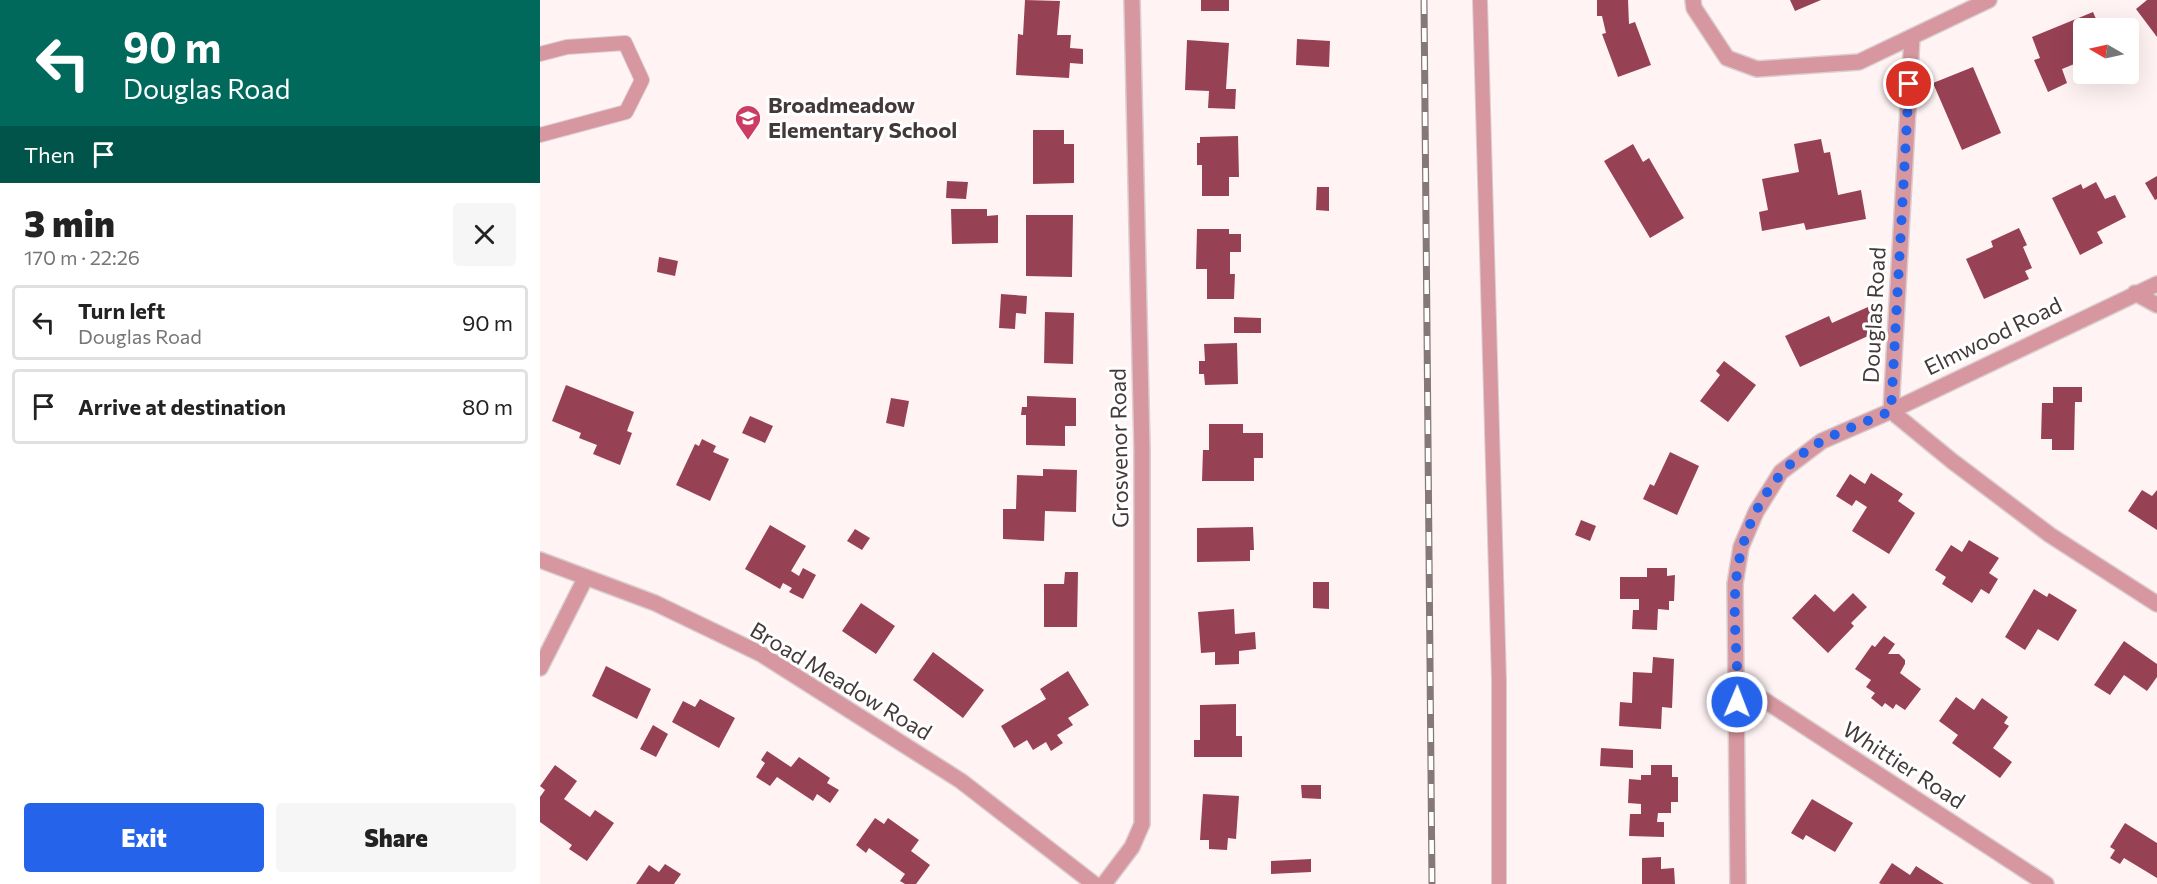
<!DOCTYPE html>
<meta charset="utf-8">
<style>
body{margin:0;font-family:Commissioner,sans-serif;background:#f6f6f6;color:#222;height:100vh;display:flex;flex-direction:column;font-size:22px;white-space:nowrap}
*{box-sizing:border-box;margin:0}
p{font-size:20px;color:#767676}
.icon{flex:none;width:33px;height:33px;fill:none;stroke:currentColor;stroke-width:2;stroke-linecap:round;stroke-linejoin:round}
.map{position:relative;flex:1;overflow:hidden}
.sheet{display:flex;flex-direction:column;background:#fff;width:540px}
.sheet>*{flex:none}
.top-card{background:#00695c;color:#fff;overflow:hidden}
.needle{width:39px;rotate:279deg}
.controls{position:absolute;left:1533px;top:18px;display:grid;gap:12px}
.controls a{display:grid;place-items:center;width:66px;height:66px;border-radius:6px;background:#fff;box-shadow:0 6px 24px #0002;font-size:30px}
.pin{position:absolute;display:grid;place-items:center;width:51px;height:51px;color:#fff;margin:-26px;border:3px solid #fff;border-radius:50%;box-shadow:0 2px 6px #0007}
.me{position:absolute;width:66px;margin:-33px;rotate:1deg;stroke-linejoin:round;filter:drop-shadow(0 0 4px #0008)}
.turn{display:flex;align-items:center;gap:21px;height:126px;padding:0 24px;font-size:27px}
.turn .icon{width:78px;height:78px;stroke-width:2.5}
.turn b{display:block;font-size:42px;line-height:51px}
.then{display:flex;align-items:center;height:57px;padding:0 24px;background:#0003;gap:12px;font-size:22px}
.round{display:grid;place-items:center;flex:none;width:63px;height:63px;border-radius:6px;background:#f6f6f6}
.overview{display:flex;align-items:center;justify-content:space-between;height:102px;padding:0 24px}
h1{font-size:36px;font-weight:800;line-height:45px}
.cta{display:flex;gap:12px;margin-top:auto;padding:12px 24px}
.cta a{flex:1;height:69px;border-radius:6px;background:#2563eb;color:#fff;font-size:24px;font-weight:800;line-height:69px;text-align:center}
.cta a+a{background:#f6f6f6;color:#222}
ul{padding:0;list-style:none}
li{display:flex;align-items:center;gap:18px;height:75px;margin:0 12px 9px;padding:0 12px;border:3px solid #e0e0e0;border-radius:6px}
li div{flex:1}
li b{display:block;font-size:22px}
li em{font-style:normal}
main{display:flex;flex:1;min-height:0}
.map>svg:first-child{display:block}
</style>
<main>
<section class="sheet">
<div class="top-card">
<div class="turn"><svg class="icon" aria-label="left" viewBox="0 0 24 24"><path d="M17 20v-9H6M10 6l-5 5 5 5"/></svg><div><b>90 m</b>Douglas Road</div></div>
<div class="then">Then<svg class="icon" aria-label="arrive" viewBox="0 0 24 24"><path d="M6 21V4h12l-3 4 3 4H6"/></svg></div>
</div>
<div class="overview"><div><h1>3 min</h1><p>170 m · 22:26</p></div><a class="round"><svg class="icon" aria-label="close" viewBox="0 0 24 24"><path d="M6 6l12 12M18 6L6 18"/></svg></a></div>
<ul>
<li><svg class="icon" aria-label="left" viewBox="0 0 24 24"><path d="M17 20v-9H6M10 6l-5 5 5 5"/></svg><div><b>Turn left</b><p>Douglas Road</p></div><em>90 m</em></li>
<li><svg class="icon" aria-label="arrive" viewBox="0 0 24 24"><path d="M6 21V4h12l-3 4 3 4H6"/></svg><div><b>Arrive at destination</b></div><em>80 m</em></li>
</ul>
<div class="cta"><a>Exit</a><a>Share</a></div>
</section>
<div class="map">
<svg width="1617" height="884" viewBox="0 0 1617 884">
<rect width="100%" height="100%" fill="#fff3f4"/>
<path fill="#974254" d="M 485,0 L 520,1 L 517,35 L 531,35 L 530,48 L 543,49 L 543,64 L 530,63 L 529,78 L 476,75 L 478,34 L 483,35 Z
M 661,0 L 689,0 L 689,11 L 661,11 Z
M 1057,0 L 1088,0 L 1089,24 L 1095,22 L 1111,65 L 1078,77 L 1062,34 L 1066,33 L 1062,16 L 1057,16 Z
M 1250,0 L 1281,0 L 1255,11 Z
M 1607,0 L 1617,0 L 1617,37 L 1596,9 Z
M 1553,12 L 1560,28 L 1544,28 L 1544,60 L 1522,69 L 1527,83 L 1508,92 L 1494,60 L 1500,58 L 1492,37 Z
M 757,39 L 790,41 L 789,67 L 756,65 Z
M 647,40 L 689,43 L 686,89 L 696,89 L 695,109 L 668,108 L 669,91 L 645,90 Z
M 1433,67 L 1461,133 L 1422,150 L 1393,83 Z
M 493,130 L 524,130 L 524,144 L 534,144 L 534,183 L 493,184 Z
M 698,136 L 699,177 L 689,177 L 689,196 L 662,196 L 662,165 L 657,165 L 657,143 L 660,143 L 660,137 Z
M 1281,139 L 1284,153 L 1290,152 L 1298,195 L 1321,190 L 1326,219 L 1266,230 L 1264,223 L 1222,231 L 1219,212 L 1228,210 L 1222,179 L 1259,172 L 1254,144 Z
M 1093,144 L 1103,162 L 1109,158 L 1144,218 L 1110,238 L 1064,161 Z
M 1617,176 L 1617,199 L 1615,200 L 1605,183 Z
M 407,181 L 428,182 L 426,199 L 406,198 Z
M 1556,182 L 1565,199 L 1575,195 L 1586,217 L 1557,232 L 1563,243 L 1540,255 L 1512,198 L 1541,184 L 1543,189 Z
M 777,187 L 789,187 L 789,211 L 776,210 Z
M 411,209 L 447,209 L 447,216 L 458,215 L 458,243 L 412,244 Z
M 486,215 L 533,215 L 532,277 L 486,276 Z
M 1479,228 L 1487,245 L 1483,247 L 1492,268 L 1485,271 L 1489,279 L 1444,299 L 1426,259 L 1453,247 L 1451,241 Z
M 657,229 L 689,229 L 689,234 L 701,234 L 701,252 L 690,252 L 690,274 L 695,274 L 694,299 L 667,299 L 667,269 L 656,269 Z
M 119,257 L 138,261 L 135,276 L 117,272 Z
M 461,294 L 487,296 L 486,314 L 476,313 L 475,329 L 459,328 Z
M 1328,307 L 1339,331 L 1260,367 L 1245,336 L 1289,316 L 1292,323 Z
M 505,312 L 534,313 L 533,364 L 504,363 Z
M 694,317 L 721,318 L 721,333 L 694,333 Z
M 697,343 L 698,384 L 665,385 L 664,374 L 659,374 L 659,361 L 665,361 L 664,344 Z
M 1184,361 L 1216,385 L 1188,422 L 1160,401 L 1180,375 L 1176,371 Z
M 26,385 L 94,412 L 87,431 L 92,433 L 80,465 L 53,454 L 57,445 L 39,438 L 41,433 L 12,421 Z
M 1513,387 L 1542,387 L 1542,402 L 1535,402 L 1534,450 L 1512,450 L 1512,439 L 1501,439 L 1502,403 L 1513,403 Z
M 487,396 L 536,398 L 536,426 L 525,426 L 525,446 L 486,445 L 486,415 L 481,415 L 482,407 L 487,407 Z
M 351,398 L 369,401 L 364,427 L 346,423 Z
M 210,416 L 233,426 L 225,443 L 202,433 Z
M 669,424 L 703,424 L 703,433 L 723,433 L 723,458 L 714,458 L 714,481 L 662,481 L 663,450 L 669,450 Z
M 162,439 L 176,446 L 173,452 L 189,459 L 170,501 L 136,485 L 155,444 L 159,446 Z
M 1130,452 L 1159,466 L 1137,515 L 1103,499 L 1110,484 L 1114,486 Z
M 503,469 L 537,470 L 536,512 L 505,511 L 504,541 L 463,539 L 463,509 L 476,509 L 477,475 L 503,476 Z
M 1331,473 L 1363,494 L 1358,501 L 1375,513 L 1349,554 L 1312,531 L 1327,507 L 1316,500 L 1312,506 L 1296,496 L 1310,474 L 1325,484 Z
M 1602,490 L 1612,496 L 1617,490 L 1617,530 L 1588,511 Z
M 1041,520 L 1056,526 L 1050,541 L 1035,535 Z
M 230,525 L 266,546 L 251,571 L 259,576 L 263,568 L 276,575 L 263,599 L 249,592 L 252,588 L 243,583 L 240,589 L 205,569 Z
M 713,527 L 714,550 L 710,550 L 710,561 L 657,562 L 657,528 Z
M 315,529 L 330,538 L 322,550 L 307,541 Z
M 1429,540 L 1459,558 L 1449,573 L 1458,579 L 1449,594 L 1441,589 L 1432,603 L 1402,584 L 1406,577 L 1395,570 L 1411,545 L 1422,552 Z
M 1107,568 L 1127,568 L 1127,576 L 1135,575 L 1134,601 L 1129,601 L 1129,610 L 1118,609 L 1117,630 L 1092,629 L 1093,610 L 1099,610 L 1099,599 L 1080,599 L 1080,577 L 1107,577 Z
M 525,572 L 538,572 L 537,627 L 504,627 L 504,584 L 524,584 Z
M 773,582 L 789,582 L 789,609 L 773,608 Z
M 1494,589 L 1507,597 L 1509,593 L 1537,610 L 1518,641 L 1498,629 L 1485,650 L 1465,637 Z
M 1313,593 L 1327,607 L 1311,623 L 1314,626 L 1288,653 L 1252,618 L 1275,594 L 1294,612 Z
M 321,603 L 355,626 L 336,654 L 302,631 Z
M 694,609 L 695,634 L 715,632 L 716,649 L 699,651 L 699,664 L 675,665 L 675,652 L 661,653 L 658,612 Z
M 1344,636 L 1355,644 L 1348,654 L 1359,654 L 1365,660 L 1365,664 L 1360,673 L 1381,689 L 1365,710 L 1356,704 L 1353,709 L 1345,703 L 1342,707 L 1331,698 L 1335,693 L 1326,687 L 1331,680 L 1315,669 L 1332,645 L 1335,647 Z
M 1584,641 L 1617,664 L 1617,677 L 1607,691 L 1584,675 L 1570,695 L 1554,685 Z
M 393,652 L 444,690 L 423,718 L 373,680 Z
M 1113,657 L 1134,659 L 1132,708 L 1122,707 L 1121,729 L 1079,726 L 1080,702 L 1092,703 L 1093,672 L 1112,673 Z
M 66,666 L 111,689 L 97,719 L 52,696 Z
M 528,671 L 549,705 L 528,718 L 533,725 L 517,735 L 523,743 L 511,751 L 506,742 L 493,750 L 487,740 L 474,748 L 461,726 L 506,699 L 500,689 Z
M 1416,697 L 1434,710 L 1442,698 L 1468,717 L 1464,723 L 1469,726 L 1453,748 L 1472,762 L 1460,778 L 1412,743 L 1418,735 L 1399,721 Z
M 160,699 L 195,718 L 179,748 L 132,722 L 143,701 L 155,707 Z
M 696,704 L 696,736 L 702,736 L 702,757 L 654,757 L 654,740 L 660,740 L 660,705 Z
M 113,725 L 128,734 L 116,757 L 100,749 Z
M 1061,748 L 1093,750 L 1093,768 L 1060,766 Z
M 227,751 L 251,767 L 259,757 L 290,778 L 287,783 L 299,790 L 290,803 L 277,794 L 273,801 L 237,777 L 230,786 L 216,777 L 225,763 L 221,760 Z
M 15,765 L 37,781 L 24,799 L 50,817 L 55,810 L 74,823 L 47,861 L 29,849 L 32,845 L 0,822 L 0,797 L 5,790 L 0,786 Z
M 1111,765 L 1132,765 L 1132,777 L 1138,777 L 1138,802 L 1131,802 L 1131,813 L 1118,813 L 1117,822 L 1124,822 L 1124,837 L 1089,836 L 1090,814 L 1101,814 L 1101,804 L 1088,803 L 1089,779 L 1101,780 L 1101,775 L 1111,775 Z
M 761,785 L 781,785 L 781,799 L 762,798 Z
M 663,794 L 699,796 L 696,839 L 688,838 L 687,850 L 669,849 L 669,840 L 660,840 Z
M 1272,799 L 1313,823 L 1295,852 L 1266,835 L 1263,840 L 1251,833 Z
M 335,818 L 344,824 L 348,818 L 379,840 L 371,851 L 390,865 L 376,884 L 365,884 L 360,881 L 365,874 L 329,848 L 326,853 L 316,845 Z
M 1585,823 L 1617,843 L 1617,878 L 1584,858 L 1580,864 L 1570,858 L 1575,850 L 1570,847 Z
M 1121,857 L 1121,869 L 1134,868 L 1135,884 L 1102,884 L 1102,858 Z
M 771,859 L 771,872 L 731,874 L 731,861 Z
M 1352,863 L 1370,875 L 1376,866 L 1404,884 L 1341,884 L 1339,883 Z
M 125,864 L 141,874 L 134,884 L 96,884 L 109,865 L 119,872 Z"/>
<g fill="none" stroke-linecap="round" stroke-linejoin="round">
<g stroke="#dacecf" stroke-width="16">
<path id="service" d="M 940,0 L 959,681 L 959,884
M 0,54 L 27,47 L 85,43 L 102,80 L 86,112 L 0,135"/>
</g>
<g stroke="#dacecf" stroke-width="18">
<path id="minor" d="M 1153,0 L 1154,8 L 1187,58 L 1217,69 L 1319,62 L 1449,0
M 1372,37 L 1351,411 L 1412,461 L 1510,535 L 1617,604
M 1595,293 L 1617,305
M 0,668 L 45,579
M 1198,683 L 1506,884
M 564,884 L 592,847 L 602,824 L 602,449 L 592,0
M 1198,884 L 1195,584 L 1201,547 L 1216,512 L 1241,472 L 1282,441 L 1351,411 L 1617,284"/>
</g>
<g stroke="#dacecf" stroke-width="18">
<path id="tertiary" d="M 0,560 L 115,603 L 221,654 L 421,781 L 554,884"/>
</g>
<use href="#service" stroke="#d797a0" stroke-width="14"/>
<use href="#minor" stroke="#d797a0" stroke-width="15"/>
<use href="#tertiary" stroke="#d797a0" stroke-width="15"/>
<g stroke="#847879" stroke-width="7">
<path id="rail" d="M 884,0 L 892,884"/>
</g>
<use href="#rail" stroke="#fff" stroke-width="4.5" stroke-dasharray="14" stroke-linecap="butt"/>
</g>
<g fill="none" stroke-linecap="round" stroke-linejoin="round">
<path stroke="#2563eb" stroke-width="10" stroke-dasharray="0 18" d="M 1197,702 C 1199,662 1192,621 1196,582 C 1201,525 1232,467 1284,440 C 1305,429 1329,421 1351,411 L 1369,84"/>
</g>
<defs>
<g id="school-pin" transform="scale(1.35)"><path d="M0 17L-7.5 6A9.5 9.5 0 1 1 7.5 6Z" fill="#cb3d62" stroke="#fff"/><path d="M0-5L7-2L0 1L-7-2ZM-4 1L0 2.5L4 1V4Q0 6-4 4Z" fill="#fff"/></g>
</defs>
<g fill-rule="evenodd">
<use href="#school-pin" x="208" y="118"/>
</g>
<g text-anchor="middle" stroke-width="6" stroke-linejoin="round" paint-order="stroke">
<g font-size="22" font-weight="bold" fill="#44393a" stroke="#fff" text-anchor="start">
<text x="228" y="113">Broadmeadow<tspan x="228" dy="25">Elementary School</tspan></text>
</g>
<g font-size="22" fill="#44393a" stroke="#fff">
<text transform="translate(1334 315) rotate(-87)" y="8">Douglas Road</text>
<text transform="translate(1453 336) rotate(-26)" y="8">Elmwood Road</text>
<text transform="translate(579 448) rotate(-91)" y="8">Grosvenor Road</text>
<text transform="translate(301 681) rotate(31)" y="8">Broad Meadow Road</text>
<text transform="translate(1364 765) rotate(33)" y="8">Whittier Road</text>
</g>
</g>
</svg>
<div class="controls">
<a><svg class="needle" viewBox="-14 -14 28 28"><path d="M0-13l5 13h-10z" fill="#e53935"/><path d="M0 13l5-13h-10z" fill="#767676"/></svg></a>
</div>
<div class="pin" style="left:1369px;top:84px;background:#d93025"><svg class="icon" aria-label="arrive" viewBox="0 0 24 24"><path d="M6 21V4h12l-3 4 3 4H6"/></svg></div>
<svg class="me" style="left:1197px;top:702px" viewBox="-20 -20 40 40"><circle r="17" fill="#2563eb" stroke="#fff" stroke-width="3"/><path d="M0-11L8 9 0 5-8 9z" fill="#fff"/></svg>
</div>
</main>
